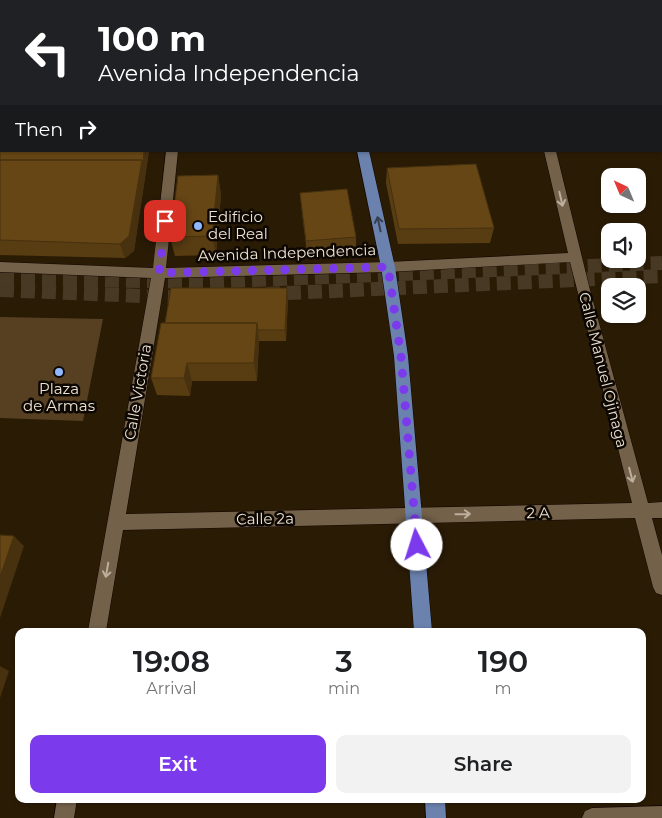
<!DOCTYPE html>
<style>
body{margin:0;font-family:Montserrat,sans-serif;background:#f2f2f2;color:#202124;height:100vh;display:flex;flex-direction:column;font-size:19px;white-space:nowrap}
*{box-sizing:border-box;margin:0}
p{font-size:16px;color:#757577}
.icon{flex:none;width:28px;height:28px;fill:none;stroke:currentColor;stroke-width:2;stroke-linecap:round;stroke-linejoin:round}
.map{position:relative;flex:1;overflow:hidden}
.sheet{position:absolute;left:15px;top:628px;width:631px;height:175px;display:flex;flex-direction:column;background:#fff;border-radius:10px;box-shadow:0 1px 4px #0004}
.sheet>*{flex:none}
.banner{position:absolute;left:0px;top:0px;width:662px;height:152px;box-shadow:0 1px 4px #0004;background:#202124;color:#fff;overflow:hidden}
.needle{width:32px;rotate:316deg}
.fabs{position:absolute;left:601px;top:168px;display:grid;gap:10px}
.fabs a{display:grid;place-items:center;width:45px;height:45px;border-radius:10px;background:#fff;box-shadow:0 1px 4px #0004;font-size:25px}
.pin{position:absolute;display:grid;place-items:center;width:42px;height:42px;color:#fff;margin:-21px;border-radius:10px;box-shadow:0 2px 8px #0006}
.me{position:absolute;width:55px;margin:-28px;rotate:355deg;stroke-linejoin:round;filter:drop-shadow(0 0 4px #0008)}
.turn{display:flex;align-items:center;gap:18px;height:105px;padding:0 15px;font-size:22px}
.turn .icon{width:65px;height:65px;stroke-width:2.5}
.turn b{display:block;font-size:35px;line-height:42px}
.then{display:flex;align-items:center;height:48px;padding:0 15px;background:#0003;gap:10px;font-size:19px}
.eta{display:flex;justify-content:space-evenly;align-items:center;height:85px;text-align:center}
.eta b{font-size:30px;font-weight:600;line-height:35px}
.cta{display:flex;gap:10px;margin-top:auto;padding:10px 15px}
.cta a{flex:1;height:58px;border-radius:10px;background:#7c3aed;color:#fff;font-size:20px;font-weight:600;line-height:58px;text-align:center}
.cta a+a{background:#f2f2f2;color:#202124}
.map>svg:first-child{display:block}
</style>
<div class="map">
<svg width="662" height="818" viewBox="0 0 662 818">
<rect width="100%" height="100%" fill="#2a1b05"/>
<path fill="#564021" d="M 0,317 L 103,319 L 83,421 L 0,418 Z"/>
<g fill="none" stroke-linecap="round" stroke-linejoin="round">
<path stroke="#473924" stroke-width="14" stroke-dasharray="14 7" stroke-linecap="butt" d="M 0,290 L 189,298
M 266,294 L 662,276"/>
<path stroke="#473924" stroke-width="14" stroke-dasharray="14 7" stroke-linecap="butt" d="M 0,279 L 208,282 L 662,263"/>
<g stroke="#120500" stroke-width="1">
<path id="minor" d="M 184,0 L 194,0 L 194,1 L 184,1 Z
M 512,0 L 522,0 L 522,1 L 512,1 Z
M 630,0 L 640,0 L 641,1 L 631,1 Z
M 661,49 L 662,49 L 662,55 L 661,55 Z
M 661,69 L 662,69 L 662,77 L 661,77 Z
M 0,101 L 1,101 L 1,107 L 0,107 Z
M 166,151 L 178,151 L 166,268 L 388,262 L 568,253 L 544,151 L 556,151 L 590,290 L 648,503 L 662,502 L 662,518 L 652,518 L 662,555 L 662,595 L 656,593 L 653,587 L 635,518 L 123,530 L 106,631 L 88,631 L 151,278 L 0,272 L 0,262 L 153,268 ZM 570,262 L 632,503 L 126,514 L 165,278 L 388,272 Z
M 400,536 L 423,539 L 425,545 L 423,551 L 417,553 L 394,550 L 392,544 L 394,538 Z
M 57,799 L 77,799 L 74,818 L 54,818 Z
M 662,806 L 662,818 L 582,818 L 585,811 L 592,808 Z"/>
</g>
<g stroke="#120500" stroke-width="1">
<path id="major" d="M 331,0 L 341,0 L 341,1 L 331,1 Z
M 357,151 L 369,151 L 395,267 L 408,356 L 432,631 L 414,631 L 394,356 L 381,267 Z
M 425,799 L 445,799 L 446,818 L 426,818 Z"/>
</g>
<use href="#minor" fill="#73614a" fill-rule="evenodd"/>
<use href="#major" fill="#6b82ae" fill-rule="evenodd"/>
</g>
<path fill="#583c12" d="M 0,0 L 44,0 L 44,1 L 1,1 L 1,9 L 0,9 Z
M 0,146 L 1,151 L 149,151 L 134,251 L 125,258 L 0,255 Z
M 387,168 L 494,228 L 490,243 L 398,244 L 386,183 Z
M 218,175 L 221,195 L 216,255 L 175,256 L 170,237 Z
M 300,193 L 356,237 L 356,249 L 307,253 L 301,205 Z
M 287,288 L 288,299 L 286,341 L 259,341 L 257,381 L 192,381 L 190,396 L 157,395 L 151,378 L 165,323 Z"/>
<path fill="#47310f" d="M 36,0 L 44,0 L 44,1 L 37,1 Z
M 1,64 L 1,87 L 0,89 L 0,66 Z
M 144,151 L 149,151 L 134,251 L 125,258 L 120,244 Z
M 218,175 L 221,195 L 216,255 L 212,236 Z
M 287,288 L 288,299 L 286,341 L 285,330 Z
M 257,323 L 259,341 L 257,381 L 254,363 Z
M 187,363 L 192,381 L 190,396 L 184,378 Z
M 14,536 L 24,546 L 0,618 L 0,577 Z
M 0,666 L 9,671 L 0,698 Z"/>
<path fill="#664615" stroke="#47310f" d="M 0,14 L 1,14 L 1,64 L 0,64 Z
M 1,143 L 1,151 L 144,151 L 143,164 L 142,160 L 0,160 L 0,146 Z
M 0,160 L 142,160 L 129,236 L 120,244 L 0,240 Z
M 476,164 L 494,228 L 399,229 L 387,168 Z
M 218,175 L 212,236 L 170,237 L 178,176 Z
M 347,189 L 356,237 L 306,241 L 300,193 Z
M 171,288 L 287,288 L 285,330 L 258,330 L 257,323 L 165,323 Z
M 161,323 L 257,323 L 254,363 L 187,363 L 184,378 L 151,378 Z
M 0,535 L 14,536 L 0,577 Z"/>
<defs><path id="oneway-shaft" d="M-6 0H5M1.5-3L5.5 0L1.5 3" fill="none" stroke-width="1.6" stroke-linecap="round" stroke-linejoin="round" transform="scale(1.25)"/></defs>
<g stroke="#bcaf9d">
<use href="#oneway-shaft" transform="translate(561 199) rotate(77)"/>
<use href="#oneway-shaft" transform="translate(631 475) rotate(76)"/>
<use href="#oneway-shaft" transform="translate(463 514) rotate(-1)"/>
<use href="#oneway-shaft" transform="translate(107 570) rotate(100)"/>
</g>
<use stroke="#373e4f" href="#oneway-shaft" transform="translate(379 224) rotate(-102)"/>
<g fill="none" stroke-linecap="round" stroke-linejoin="round">
<path stroke="#7c3aed" stroke-width="9" stroke-dasharray="0 16.2" d="M 165,221 L 159,273 L 388,267 L 401,356 L 417,545"/>
</g>
<g fill="#90b8fd" stroke="#0d0702" stroke-width="2">
<circle cx="198" cy="226" r="5"/>
<circle cx="59" cy="372" r="5"/>
</g>
<g text-anchor="middle" stroke-width="5" stroke-linejoin="round" paint-order="stroke">
<g font-size="15" fill="#ede3d5" stroke="#0d0702" text-anchor="start">
<text x="208" y="222">Edificio<tspan x="208" dy="17">del Real</tspan></text>
<text x="59" y="394" text-anchor="middle">Plaza<tspan x="59" dy="17">de Armas</tspan></text>
</g>
<g font-size="15" fill="#ede3d5" stroke="#0d0702">
<text transform="translate(287 253) rotate(-2)" y="5">Avenida Independencia</text>
<text transform="translate(603 370) rotate(76)" y="5">Calle Manuel Ojinaga</text>
<text transform="translate(138 392) rotate(-80)" y="5">Calle Victoria</text>
<text transform="translate(538 513) rotate(-1)" y="5">2 A</text>
<text transform="translate(265 519) rotate(-1)" y="5">Calle 2a</text>
</g>
</g>
</svg>
<div class="fabs">
<a><svg class="needle" viewBox="-14 -14 28 28"><path d="M0-13l5 13h-10z" fill="#e53935"/><path d="M0 13l5-13h-10z" fill="#757577"/></svg></a>
<a><svg class="icon" aria-label="sound" viewBox="0 0 24 24"><path d="M4 9h4l5-4v14l-5-4H4zM17 9q2 3 0 6"/></svg></a>
<a><svg class="icon" aria-label="layers" viewBox="0 0 24 24"><path d="M12 4l9 5-9 5-9-5zM3 14l9 5 9-5"/></svg></a>
</div>
<div class="pin" style="left:165px;top:221px;background:#d93025"><svg class="icon" aria-label="arrive" viewBox="0 0 24 24"><path d="M6 21V4h12l-3 4 3 4H6"/></svg></div>
<svg class="me" style="left:417px;top:545px" viewBox="-20 -20 40 40"><circle r="19" fill="#fff"/><path d="M0-13L10 11 0 6-10 11z" fill="#7c3aed"/></svg>
<div class="banner">
<div class="turn"><svg class="icon" aria-label="left" viewBox="0 0 24 24"><path d="M17 20v-9H6M10 6l-5 5 5 5"/></svg><div><b>100 m</b>Avenida Independencia</div></div>
<div class="then">Then<svg class="icon" aria-label="right" viewBox="0 0 24 24"><path d="M7 20v-9h11M14 6l5 5-5 5"/></svg></div>
</div>
<section class="sheet">
<div class="eta">
<div><b>19:08</b><p>Arrival</p></div>
<div><b>3</b><p>min</p></div>
<div><b>190</b><p>m</p></div>
</div>
<div class="cta"><a>Exit</a><a>Share</a></div>
</section>
</div>
